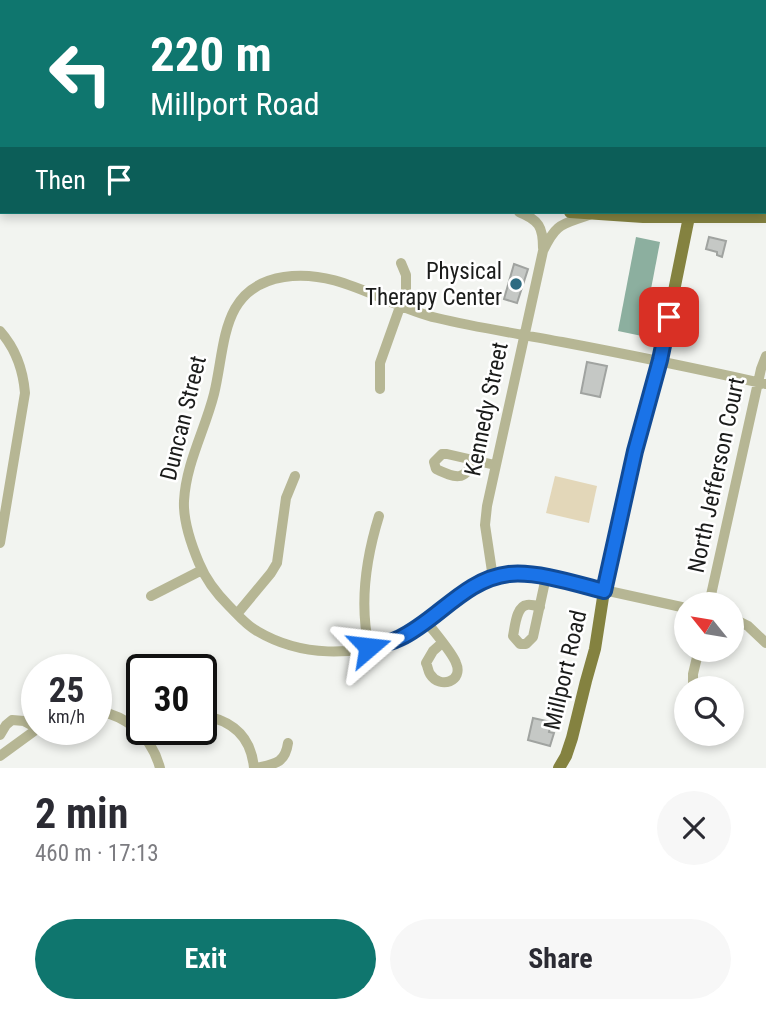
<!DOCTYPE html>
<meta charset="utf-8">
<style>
body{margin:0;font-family:"Roboto Condensed",sans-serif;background:#f7f7f7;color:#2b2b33;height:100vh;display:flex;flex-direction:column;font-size:26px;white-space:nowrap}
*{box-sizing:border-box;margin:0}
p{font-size:23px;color:#7c7c81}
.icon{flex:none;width:38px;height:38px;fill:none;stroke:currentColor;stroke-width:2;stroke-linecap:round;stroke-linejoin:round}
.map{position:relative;height:768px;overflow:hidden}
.panel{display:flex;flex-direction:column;background:#fff;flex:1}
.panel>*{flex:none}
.guide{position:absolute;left:0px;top:0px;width:766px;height:214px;box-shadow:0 4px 10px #0003;background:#0f766e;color:#fff;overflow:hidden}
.needle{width:46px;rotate:300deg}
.controls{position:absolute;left:674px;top:592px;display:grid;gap:14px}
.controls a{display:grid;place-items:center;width:70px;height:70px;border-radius:50%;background:#fff;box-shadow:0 4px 10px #0003;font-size:35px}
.speed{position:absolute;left:21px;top:654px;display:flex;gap:14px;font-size:35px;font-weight:700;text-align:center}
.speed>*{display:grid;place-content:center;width:91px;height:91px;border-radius:50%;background:#fff;box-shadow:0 4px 10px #0003;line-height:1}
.speed small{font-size:18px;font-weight:400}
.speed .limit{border:4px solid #111;border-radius:10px;background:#fff;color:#111}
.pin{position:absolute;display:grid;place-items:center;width:60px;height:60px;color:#fff;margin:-30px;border-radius:14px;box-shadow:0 4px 10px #0006}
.me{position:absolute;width:77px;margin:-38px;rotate:73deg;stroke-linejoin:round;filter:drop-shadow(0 0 5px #0008)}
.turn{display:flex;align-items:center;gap:24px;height:147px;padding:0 35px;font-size:32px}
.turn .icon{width:91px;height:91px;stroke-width:2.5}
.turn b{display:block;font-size:49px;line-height:60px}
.then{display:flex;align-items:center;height:66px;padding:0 35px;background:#0003;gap:14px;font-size:26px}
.round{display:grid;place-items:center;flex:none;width:74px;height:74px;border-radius:37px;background:#f7f7f7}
.headline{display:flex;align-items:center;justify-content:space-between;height:119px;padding:0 35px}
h1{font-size:42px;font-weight:700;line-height:52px}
.button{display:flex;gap:14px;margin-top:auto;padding:14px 35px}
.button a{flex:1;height:80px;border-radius:42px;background:#0f766e;color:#fff;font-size:28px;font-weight:700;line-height:80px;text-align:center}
.button a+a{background:#f7f7f7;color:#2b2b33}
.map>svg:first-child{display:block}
</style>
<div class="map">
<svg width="766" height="768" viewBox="0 0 766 768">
<rect width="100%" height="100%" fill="#f2f4f0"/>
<path fill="#e3d7b9" d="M 555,476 L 597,486 L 589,523 L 546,513 Z"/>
<path fill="#8caf9f" d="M 636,237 L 660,242 L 642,336 L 618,331 Z"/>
<path fill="#c5c8c5" stroke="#a0a3a0" stroke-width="2" d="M 709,237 L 726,241 L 722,257 L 717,255 L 717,252 L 706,249 Z
M 514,264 L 528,269 L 517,303 L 504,299 Z
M 587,362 L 607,366 L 600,397 L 581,393 Z
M 533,718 L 551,722 L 549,732 L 554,733 L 550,746 L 528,740 Z"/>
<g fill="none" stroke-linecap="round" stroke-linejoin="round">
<path stroke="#b6b694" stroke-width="10" d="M 69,0 L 69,2
M 222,0 L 222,2
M 519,212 C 539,220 543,227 543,248
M 0,331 C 16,349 23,369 25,393 L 0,543
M 380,389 L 380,363 L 406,290 L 406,275 L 401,263
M 474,460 C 465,482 455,478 436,469 L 434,462 L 442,454 L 447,454 L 495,465
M 493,578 L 485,525 L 487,506 L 543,251 C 557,221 563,225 591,214
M 151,596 L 202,570
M 709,604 L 761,369 L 766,356
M 540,607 C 538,606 529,604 527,605 C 516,606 515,627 513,636 L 520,644 L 526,644 L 533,637 L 546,577
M 686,608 L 531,574 L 509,574 L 484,580 L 401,638 C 354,657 301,657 257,631 C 246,625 238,615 229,606 C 216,593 206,580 199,563 C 191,544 183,522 184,501 C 186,463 205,430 214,394 C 226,345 220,287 284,277 C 339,268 385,306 437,318 C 478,328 521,334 562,342 C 631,355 698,369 766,384
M 237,614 L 271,573 L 277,563 L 286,498 L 295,476
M 732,618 L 748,626 L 766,643
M 426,621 C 434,632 452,652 456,663 C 464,681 440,690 430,674 C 428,671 428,667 426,663 L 433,651 L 442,643
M 369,647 C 359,603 366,558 379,516
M 693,688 L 693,674 L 699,649
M 96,710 C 129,717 151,735 160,768
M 201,715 C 232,720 251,736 254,768
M 0,735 L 6,725 L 12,720 L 24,721 L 37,728
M 0,756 L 37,729
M 256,768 C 274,764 285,764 288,743"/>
<path stroke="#848240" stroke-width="12" d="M 738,2 L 738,0
M 0,196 L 2,196
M 570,212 L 643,217 L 766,217
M 559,768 L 566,756 L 572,738 L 586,681 L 595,649 L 604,591 L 635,451 L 663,345 L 690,212"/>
</g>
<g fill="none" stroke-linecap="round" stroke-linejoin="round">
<g stroke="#114b97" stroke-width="18">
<path id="route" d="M 369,647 C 380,645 390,643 400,638 C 438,620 465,579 509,574 C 537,571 577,584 604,591 L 635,451 L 660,360 L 669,317"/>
</g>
<use href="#route" stroke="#1a73e8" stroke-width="12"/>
</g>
<circle fill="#2d6b81" stroke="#fff" stroke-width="2.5" cx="516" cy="284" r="7"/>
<g text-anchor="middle" stroke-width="5" stroke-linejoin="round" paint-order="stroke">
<g font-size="23" fill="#1b1c1b" stroke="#fff" text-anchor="end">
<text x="502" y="279">Physical<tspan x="502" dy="26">Therapy Center</tspan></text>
</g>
<g font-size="23" fill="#1b1c1b" stroke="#fff">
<text transform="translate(486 409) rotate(-78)" y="8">Kennedy Street</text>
<text transform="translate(183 418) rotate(-76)" y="8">Duncan Street</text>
<text transform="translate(716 475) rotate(-78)" y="8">North Jefferson Court</text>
<text transform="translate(565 670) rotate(-77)" y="8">Millport Road</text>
</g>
</g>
</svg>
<div class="controls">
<a><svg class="needle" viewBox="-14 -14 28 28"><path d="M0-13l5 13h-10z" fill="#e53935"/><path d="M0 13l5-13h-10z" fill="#7c7c81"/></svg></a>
<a><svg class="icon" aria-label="search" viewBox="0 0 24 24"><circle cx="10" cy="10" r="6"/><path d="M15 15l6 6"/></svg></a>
</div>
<div class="speed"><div>25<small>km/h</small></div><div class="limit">30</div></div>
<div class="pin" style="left:669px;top:317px;background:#d93025"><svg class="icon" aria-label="arrive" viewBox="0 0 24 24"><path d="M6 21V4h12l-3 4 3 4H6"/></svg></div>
<svg class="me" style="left:369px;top:647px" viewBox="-20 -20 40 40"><path d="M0-17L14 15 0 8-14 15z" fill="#1a73e8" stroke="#fff" stroke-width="4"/></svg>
<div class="guide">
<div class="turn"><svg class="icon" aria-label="left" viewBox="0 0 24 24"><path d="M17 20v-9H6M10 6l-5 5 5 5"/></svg><div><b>220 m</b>Millport Road</div></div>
<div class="then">Then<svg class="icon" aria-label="arrive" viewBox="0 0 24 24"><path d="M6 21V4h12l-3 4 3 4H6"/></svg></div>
</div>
</div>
<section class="panel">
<div class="headline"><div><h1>2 min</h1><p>460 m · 17:13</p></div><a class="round"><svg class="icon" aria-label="close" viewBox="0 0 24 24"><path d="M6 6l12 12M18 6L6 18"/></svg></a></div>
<div class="button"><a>Exit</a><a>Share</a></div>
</section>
